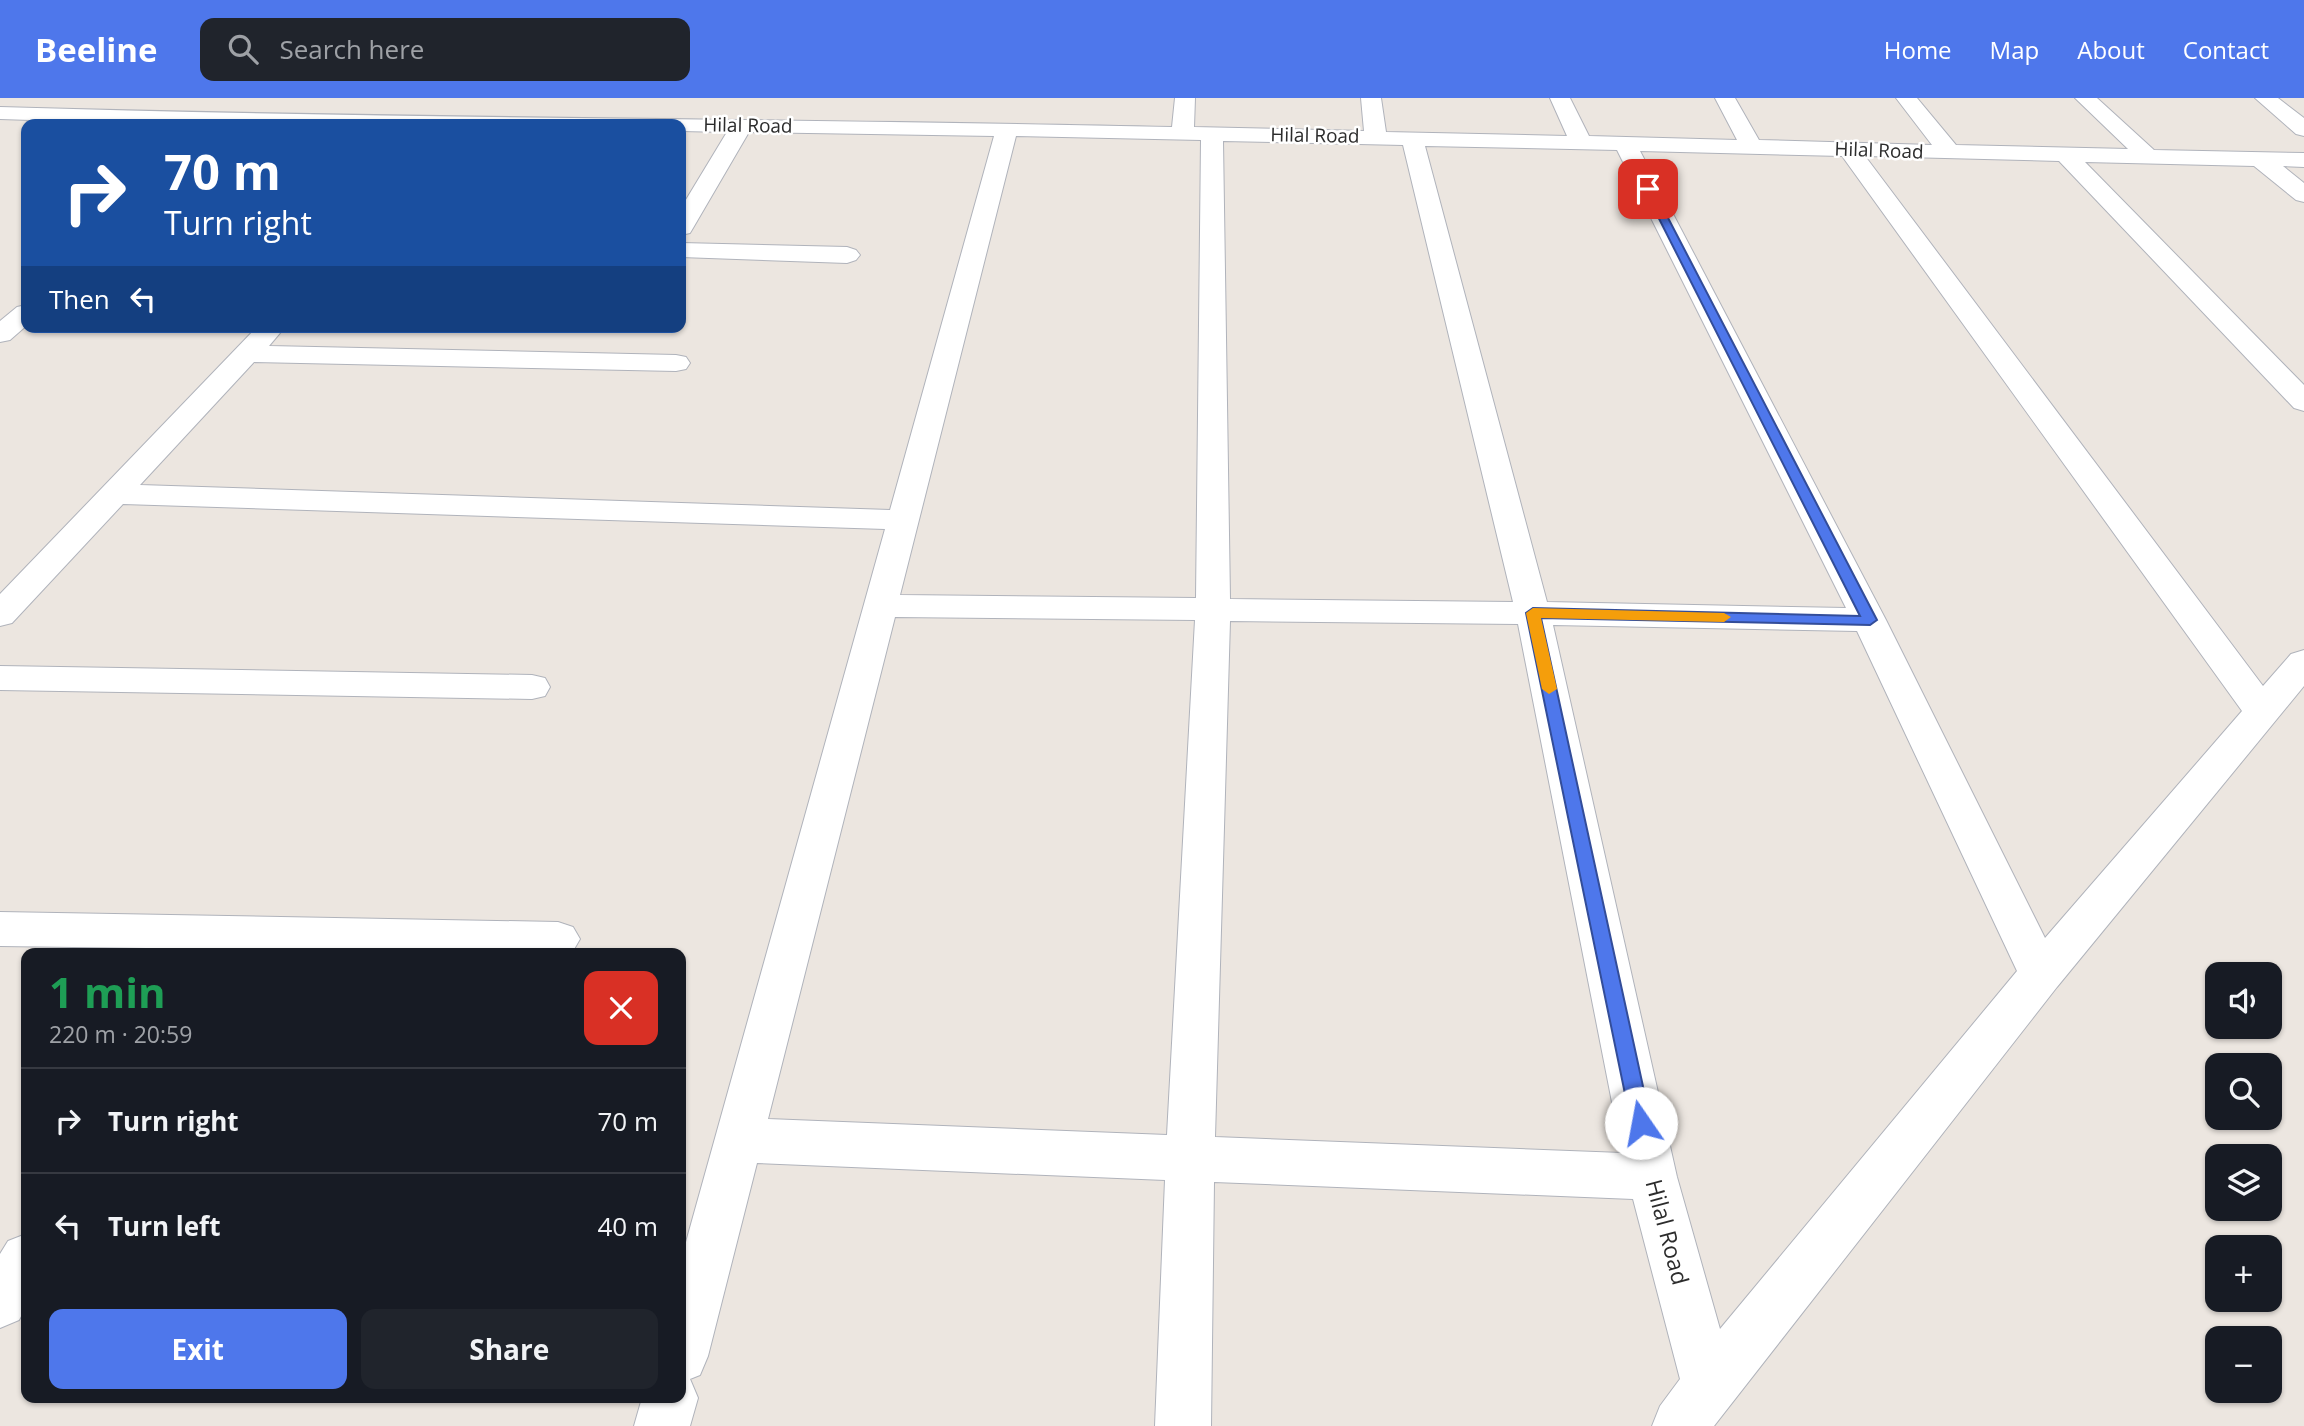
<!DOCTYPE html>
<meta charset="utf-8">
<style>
body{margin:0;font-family:"Open Sans",sans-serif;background:#20242c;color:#f1f3f6;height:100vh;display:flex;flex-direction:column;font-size:26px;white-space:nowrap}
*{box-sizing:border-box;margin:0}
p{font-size:23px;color:#9ea1a6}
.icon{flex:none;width:38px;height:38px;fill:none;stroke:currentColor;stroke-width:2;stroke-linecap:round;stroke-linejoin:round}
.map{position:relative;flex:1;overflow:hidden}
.sheet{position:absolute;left:21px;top:850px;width:665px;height:455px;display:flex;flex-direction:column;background:#171b24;border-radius:14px;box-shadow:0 2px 5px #0004}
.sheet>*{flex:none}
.top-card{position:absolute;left:21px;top:21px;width:665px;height:214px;border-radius:14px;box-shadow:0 2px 5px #0004;background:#1a4fa0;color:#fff;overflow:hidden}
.controls{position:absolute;left:2205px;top:864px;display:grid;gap:14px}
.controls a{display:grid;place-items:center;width:77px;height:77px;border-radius:14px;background:#171b24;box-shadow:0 2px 5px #0004;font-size:35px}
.pin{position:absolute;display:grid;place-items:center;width:60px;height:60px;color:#fff;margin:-30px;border-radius:14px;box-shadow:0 4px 10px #0006}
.me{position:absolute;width:77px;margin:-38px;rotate:348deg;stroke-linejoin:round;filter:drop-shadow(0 0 5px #0008)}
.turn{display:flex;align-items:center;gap:24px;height:147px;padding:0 28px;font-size:32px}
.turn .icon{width:91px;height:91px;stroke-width:2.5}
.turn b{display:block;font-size:49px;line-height:60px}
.then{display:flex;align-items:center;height:66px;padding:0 28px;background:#0003;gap:14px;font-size:26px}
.round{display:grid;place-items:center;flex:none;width:74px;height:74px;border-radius:14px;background:#20242c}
.overview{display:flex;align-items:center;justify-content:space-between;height:119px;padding:0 28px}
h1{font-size:42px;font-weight:700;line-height:52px;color:#1e9e55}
.button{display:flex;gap:14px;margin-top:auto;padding:14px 28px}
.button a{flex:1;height:80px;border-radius:14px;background:#4e77eb;color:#fff;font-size:28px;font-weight:700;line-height:80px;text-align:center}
.button a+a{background:#20242c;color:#f1f3f6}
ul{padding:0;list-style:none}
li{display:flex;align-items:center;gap:21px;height:105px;padding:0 28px;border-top:2px solid #363941}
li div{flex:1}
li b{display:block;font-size:26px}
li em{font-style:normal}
header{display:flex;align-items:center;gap:42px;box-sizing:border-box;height:98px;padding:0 35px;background:#4e77eb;color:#fff}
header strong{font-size:33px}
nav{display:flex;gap:38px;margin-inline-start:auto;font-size:24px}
.search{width:490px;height:63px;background:#20242c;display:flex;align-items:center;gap:18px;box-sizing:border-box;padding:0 24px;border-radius:14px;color:#9ea1a6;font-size:26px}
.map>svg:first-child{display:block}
</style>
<header>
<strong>Beeline</strong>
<div class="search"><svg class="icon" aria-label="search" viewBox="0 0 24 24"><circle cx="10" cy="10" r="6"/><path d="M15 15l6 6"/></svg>Search here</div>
<nav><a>Home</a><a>Map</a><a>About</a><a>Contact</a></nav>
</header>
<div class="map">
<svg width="2304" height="1328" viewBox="0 0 2304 1328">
<rect width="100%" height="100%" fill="#ece6e0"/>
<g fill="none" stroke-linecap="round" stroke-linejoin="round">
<g stroke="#b0b3bb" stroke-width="2">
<path id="street" d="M 1175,0 L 1195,0 L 1194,29 L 1364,33 L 1361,0 L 1381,0 L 1386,34 L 1567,38 L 1550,0 L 1570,0 L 1589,38 L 1737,42 L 1715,0 L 1735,0 L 1759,42 L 1932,47 L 1896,0 L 1917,0 L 1956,47 L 2128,51 L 2075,0 L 2097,0 L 2154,52 L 2304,55 L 2304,69 L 2283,68 L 2304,85 L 2304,104 L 2296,102 L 2254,68 L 2085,64 L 2304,287 L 2304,313 L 2294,310 L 2059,63 L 1865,58 L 2263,588 L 2291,556 L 2304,552 L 2304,588 L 2057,889 L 1714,1328 L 1652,1328 L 1660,1308 L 1680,1281 L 1633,1101 L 1214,1084 L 1211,1328 L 1155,1328 L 1165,1082 L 757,1065 L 708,1258 L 700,1277 L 690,1281 L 698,1300 L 690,1328 L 634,1328 L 642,1300 L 681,1300 L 681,1162 L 885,431 L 123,406 L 12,525 L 0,528 L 0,496 L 257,229 L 285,229 L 269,248 L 676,257 L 686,259 L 690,265 L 686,271 L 676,273 L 254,264 L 140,387 L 890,412 L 994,38 L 749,34 L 693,130 L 690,135 L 681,137 L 681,110 L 727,34 L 681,33 L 681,26 L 156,26 L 0,21 L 0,9 C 391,21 782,20 1172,29 ZM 1016,38 L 1201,42 L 1196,500 L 900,497 ZM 1223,43 L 1403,47 L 1513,504 L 1230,501 ZM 1425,48 L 1617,52 L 1846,510 L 1547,504 ZM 1640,53 L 1842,58 L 2242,613 L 2045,840 L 1886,522 ZM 895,519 L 1195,522 L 1167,1037 L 768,1021 ZM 1230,523 L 1518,526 L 1622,1055 L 1215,1039 ZM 1553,527 L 1857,533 L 2017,873 L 1720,1231 L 1677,1079 Z
M 2255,0 L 2278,0 L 2304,20 L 2304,38 L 2296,36 Z
M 681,145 L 847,149 L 856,152 L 860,157 L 856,162 L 847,165 L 681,159 Z
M 26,207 L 26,228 L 10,242 L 0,244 L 0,223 L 17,209 Z
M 0,568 L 532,577 L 545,580 L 550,589 L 545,598 L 532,601 L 0,592 Z
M 0,814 L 558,824 L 573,829 L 580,841 L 573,853 L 566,856 L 0,848 Z
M 26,1136 L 26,1209 L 19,1222 L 0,1230 L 0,1156 L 8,1143 Z"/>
</g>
<use href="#street" fill="#fff" fill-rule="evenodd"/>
</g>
<path fill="#4e77eb" stroke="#334d99" stroke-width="2" d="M 1648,88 L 1653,91 L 1877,522 L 1870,527 L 1541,520 L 1651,1025 L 1648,1031 L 1641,1034 L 1634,1031 L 1631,1025 L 1526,515 L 1533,510 L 1860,518 L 1644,91 Z"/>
<path fill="#f59e0b" d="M 1533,510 L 1724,515 L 1731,519 L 1724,524 L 1541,520 L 1557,591 L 1549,596 L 1542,591 L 1526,515 Z"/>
<g text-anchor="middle" stroke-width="5" stroke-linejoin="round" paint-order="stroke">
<g font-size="19" fill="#2c2c2c" stroke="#fff">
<text transform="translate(748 27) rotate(1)" y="7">Hilal Road</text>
<text transform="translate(1315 37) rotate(1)" y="7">Hilal Road</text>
<text transform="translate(1879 52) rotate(2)" y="7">Hilal Road</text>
</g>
<g font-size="23" fill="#2c2c2c" stroke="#fff">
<text transform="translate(1667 1134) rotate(75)" y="8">Hilal Road</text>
</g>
</g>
</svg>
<div class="controls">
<a><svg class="icon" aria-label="sound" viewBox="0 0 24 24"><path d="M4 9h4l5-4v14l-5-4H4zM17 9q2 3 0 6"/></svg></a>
<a><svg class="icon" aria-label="search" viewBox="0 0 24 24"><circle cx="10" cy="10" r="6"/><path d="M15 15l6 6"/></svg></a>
<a><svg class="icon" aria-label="layers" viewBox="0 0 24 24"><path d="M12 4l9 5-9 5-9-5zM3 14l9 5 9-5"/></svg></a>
<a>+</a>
<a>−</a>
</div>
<div class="pin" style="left:1648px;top:91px;background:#d93025"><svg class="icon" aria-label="arrive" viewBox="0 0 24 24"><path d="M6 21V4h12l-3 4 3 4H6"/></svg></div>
<svg class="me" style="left:1641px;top:1025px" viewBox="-20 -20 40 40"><circle r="19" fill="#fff"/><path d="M0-13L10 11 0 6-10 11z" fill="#4e77eb"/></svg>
<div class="top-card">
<div class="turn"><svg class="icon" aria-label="right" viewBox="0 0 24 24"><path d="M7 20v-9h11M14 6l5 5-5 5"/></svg><div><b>70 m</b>Turn right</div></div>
<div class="then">Then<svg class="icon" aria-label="left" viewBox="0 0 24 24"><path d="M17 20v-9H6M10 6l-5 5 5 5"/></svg></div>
</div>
<section class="sheet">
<div class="overview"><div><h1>1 min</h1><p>220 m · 20:59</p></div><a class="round" style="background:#d93025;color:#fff"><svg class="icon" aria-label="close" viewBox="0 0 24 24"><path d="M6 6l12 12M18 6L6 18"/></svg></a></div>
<ul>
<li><svg class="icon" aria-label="right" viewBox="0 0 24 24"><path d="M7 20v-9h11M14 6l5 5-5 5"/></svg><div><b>Turn right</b></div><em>70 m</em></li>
<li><svg class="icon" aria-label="left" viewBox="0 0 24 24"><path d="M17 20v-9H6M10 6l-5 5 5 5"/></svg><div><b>Turn left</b></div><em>40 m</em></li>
</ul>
<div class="button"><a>Exit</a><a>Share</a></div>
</section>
</div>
